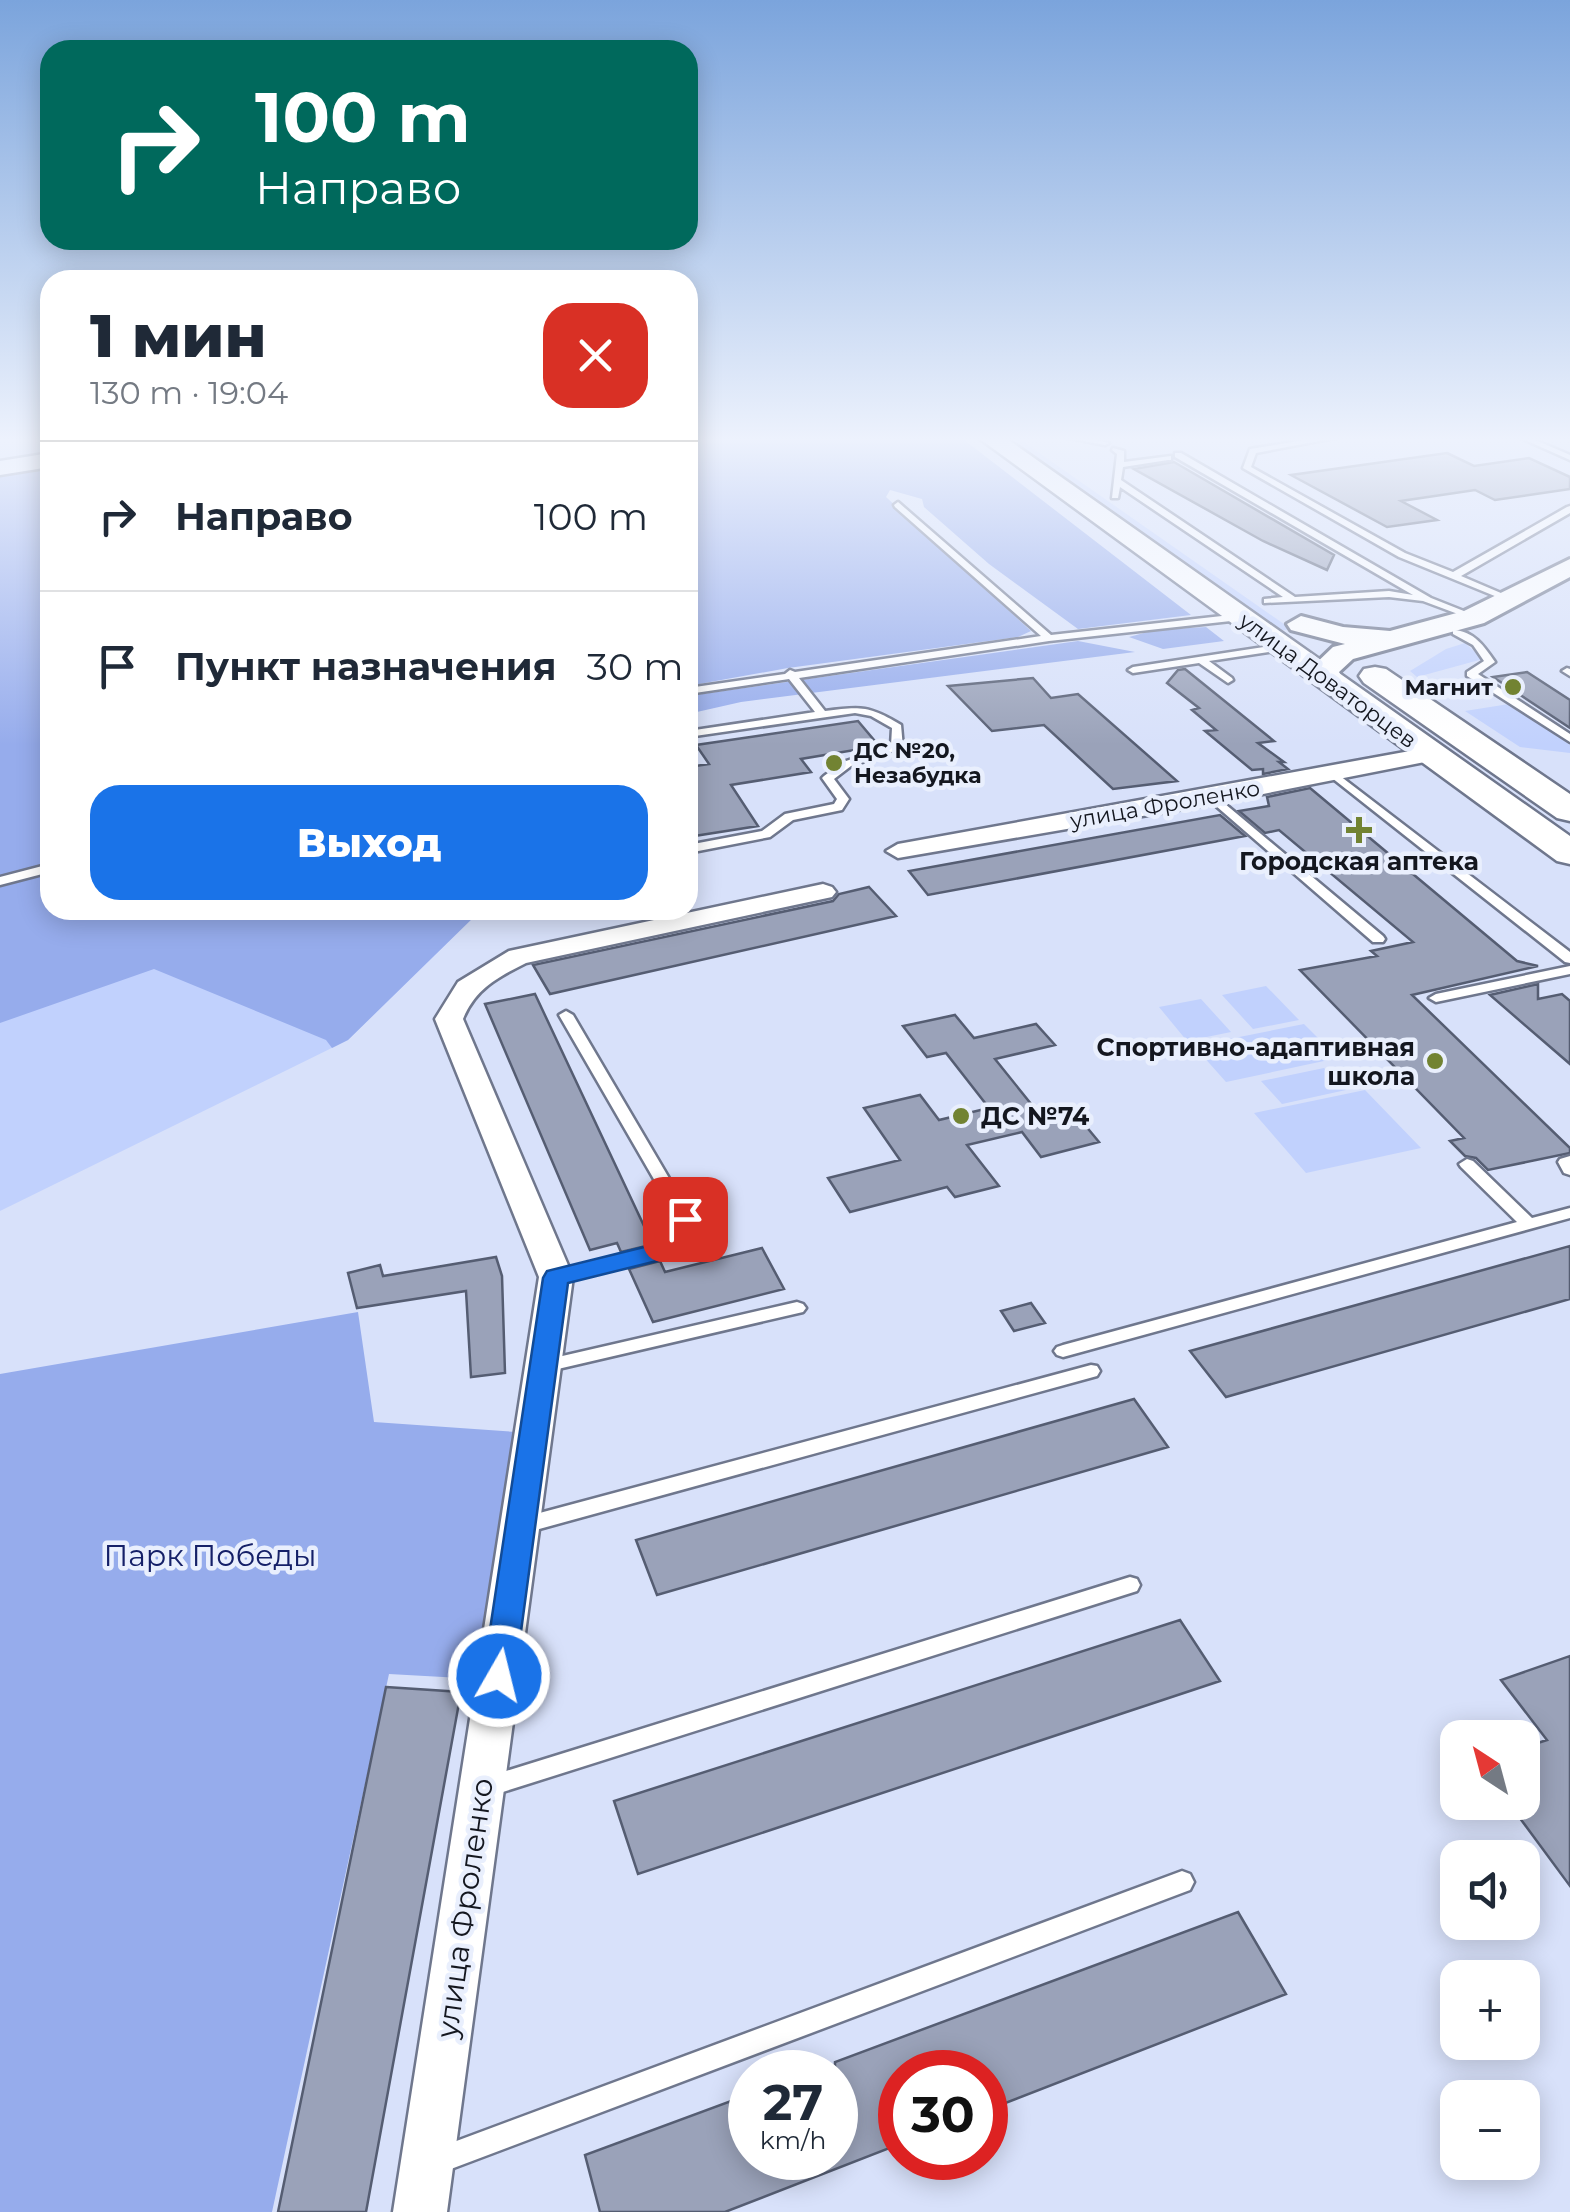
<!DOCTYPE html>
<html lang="ru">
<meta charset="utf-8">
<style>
body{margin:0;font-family:Montserrat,sans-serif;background:#f6f6f7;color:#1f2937;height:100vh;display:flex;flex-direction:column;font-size:38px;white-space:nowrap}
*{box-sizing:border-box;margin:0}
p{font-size:32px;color:#747a83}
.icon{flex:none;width:55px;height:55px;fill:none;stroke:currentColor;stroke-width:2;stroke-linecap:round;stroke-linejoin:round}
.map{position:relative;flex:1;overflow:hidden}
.drawer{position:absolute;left:40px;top:270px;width:658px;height:650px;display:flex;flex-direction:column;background:#fff;border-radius:30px;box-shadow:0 5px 25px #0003}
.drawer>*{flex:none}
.top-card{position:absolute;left:40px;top:40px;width:658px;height:210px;border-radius:30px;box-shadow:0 5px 25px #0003;background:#00695c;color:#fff;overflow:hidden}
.needle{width:65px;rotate:324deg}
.buttons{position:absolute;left:1440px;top:1720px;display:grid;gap:20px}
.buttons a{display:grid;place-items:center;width:100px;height:100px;border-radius:20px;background:#fff;box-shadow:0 5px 25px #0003;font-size:50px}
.speed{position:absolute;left:728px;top:2050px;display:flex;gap:20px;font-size:50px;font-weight:700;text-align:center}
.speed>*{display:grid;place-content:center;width:130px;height:130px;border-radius:50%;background:#fff;box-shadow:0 5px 25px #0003;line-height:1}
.speed small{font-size:25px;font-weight:400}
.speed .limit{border:15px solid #d22;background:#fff;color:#111}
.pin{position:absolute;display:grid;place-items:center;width:85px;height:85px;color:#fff;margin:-42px;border-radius:20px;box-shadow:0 5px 15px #0006}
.me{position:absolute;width:110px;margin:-55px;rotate:8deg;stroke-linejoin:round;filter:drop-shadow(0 0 8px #0008)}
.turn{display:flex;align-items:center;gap:35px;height:210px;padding:0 50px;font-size:45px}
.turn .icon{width:130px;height:130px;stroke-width:2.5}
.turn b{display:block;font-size:70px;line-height:85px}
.round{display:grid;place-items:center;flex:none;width:105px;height:105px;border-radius:30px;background:#f6f6f7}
.overview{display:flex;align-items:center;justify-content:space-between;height:170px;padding:0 50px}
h1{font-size:60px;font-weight:800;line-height:75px}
.button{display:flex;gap:20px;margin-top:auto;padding:20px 50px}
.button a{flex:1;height:115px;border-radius:30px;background:#1a73e8;color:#fff;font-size:40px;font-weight:800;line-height:115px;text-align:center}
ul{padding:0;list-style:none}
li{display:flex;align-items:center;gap:30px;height:150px;padding:0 50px;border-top:2px solid #e0e1e3}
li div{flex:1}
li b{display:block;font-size:38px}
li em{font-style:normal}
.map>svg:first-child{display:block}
</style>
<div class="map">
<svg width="1570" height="2212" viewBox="0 0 1570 2212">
<rect width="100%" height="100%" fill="#d8e1fa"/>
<path fill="#c1d1fd" d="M 1003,436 L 1015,436 L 1291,629 L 1279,631 Z
M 0,474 L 50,910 L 488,910 L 479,912 L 348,1040 L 0,1211 Z
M 1465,643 L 1483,659 L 1417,677 L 1410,671 L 1446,649 Z
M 1509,704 L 1570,745 L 1570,753 L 1520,747 L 1465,711 Z
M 1266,986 L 1299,1020 L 1253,1029 L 1222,995 Z
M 1201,999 L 1231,1032 L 1187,1041 L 1159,1007 Z
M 1304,1024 L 1338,1058 L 1226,1082 L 1194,1046 Z
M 1324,1068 L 1346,1090 L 1282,1104 L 1261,1081 Z
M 1365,1090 L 1421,1148 L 1306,1173 L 1254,1113 Z"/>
<path fill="#96acec" d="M 688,436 L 959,436 L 1191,615 L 1078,629 L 989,564 L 924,507 L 922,499 L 890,490 L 886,497 L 1031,631 L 1018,637 L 788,668 L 688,686 Z
M 50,465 L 50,910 L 488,910 L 479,912 L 348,1040 L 332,1048 L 326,1040 L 154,969 L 0,1023 L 0,474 Z
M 1206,627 L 1224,641 L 1163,649 L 1129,637 L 1155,630 Z
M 1078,641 L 1135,652 L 741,702 L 688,714 L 688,696 Z
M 358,1312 L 374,1422 L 516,1432 L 479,1679 L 389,1674 L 272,2212 L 0,2212 L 0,1374 Z"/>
<path fill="#9aa2b9" stroke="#555d72" stroke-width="2.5" d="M 1447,453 L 1474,466 L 1529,458 L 1570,477 L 1570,489 L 1495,500 L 1475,490 L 1401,501 L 1437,520 L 1387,527 L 1291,475 Z
M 1174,462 L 1334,555 L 1327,570 L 1263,541 L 1134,469 Z
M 1185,669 L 1274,741 L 1258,743 L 1284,762 L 1279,762 L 1288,769 L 1263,774 L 1263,769 L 1252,770 L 1205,731 L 1216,730 L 1192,710 L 1199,708 L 1167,683 L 1178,670 Z
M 1527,672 L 1570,700 L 1570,728 L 1493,677 Z
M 1033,678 L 1051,698 L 1078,694 L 1177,781 L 1113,789 L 1044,725 L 992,731 L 948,686 Z
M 858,721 L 879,746 L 801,759 L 811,772 L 731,785 L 758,826 L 688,837 L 688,767 L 709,764 L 696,745 Z
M 1310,788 L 1517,961 L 1538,966 L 1412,995 L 1570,1148 L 1570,1153 L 1488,1170 L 1476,1158 L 1465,1156 L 1450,1141 L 1464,1138 L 1300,970 L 1377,956 L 1371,951 L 1413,942 L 1279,830 L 1265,833 L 1239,811 L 1269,806 L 1267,797 Z
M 1220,815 L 1245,836 L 928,895 L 909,871 Z
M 869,887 L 896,916 L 550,994 L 533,965 L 833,901 L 839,894 Z
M 1538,984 L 1538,999 L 1562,994 L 1570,1001 L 1570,1064 L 1490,995 Z
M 535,994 L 652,1243 L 646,1246 L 621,1252 L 617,1243 L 590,1250 L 485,1004 Z
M 955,1015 L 974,1038 L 1036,1024 L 1055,1045 L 995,1059 L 1040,1115 L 1070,1107 L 1099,1142 L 1041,1157 L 1022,1132 L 967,1145 L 999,1186 L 955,1197 L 947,1187 L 850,1212 L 828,1178 L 900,1160 L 864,1108 L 920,1095 L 939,1120 L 989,1108 L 946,1053 L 927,1057 L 903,1026 Z
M 1570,1246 L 1570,1299 L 1226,1397 L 1190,1351 Z
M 762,1248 L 784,1289 L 653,1322 L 629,1269 L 660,1261 L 665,1272 Z
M 496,1257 L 502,1276 L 505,1373 L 471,1377 L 466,1291 L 357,1308 L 348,1273 L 380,1265 L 383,1276 Z
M 1031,1303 L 1045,1323 L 1014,1331 L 1001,1311 Z
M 1134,1399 L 1168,1447 L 657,1595 L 636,1540 Z
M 1180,1620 L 1220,1681 L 638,1874 L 614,1801 Z
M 1570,1656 L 1570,1886 L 1508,1802 L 1522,1802 L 1522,1748 L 1547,1740 L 1501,1680 Z
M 386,1687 L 461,1692 L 366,2212 L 278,2212 Z
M 1238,1912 L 1286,1994 L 985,2111 L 985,2072 L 900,2072 L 900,2144 L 725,2212 L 600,2212 L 585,2155 L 750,2094 L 750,2158 L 835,2158 L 835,2062 Z"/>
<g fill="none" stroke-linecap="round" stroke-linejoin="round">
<g stroke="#6f778d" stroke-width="5">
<path id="lane" d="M 1059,436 L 1076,436 L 1109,443 L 1105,445 Z
M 1329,436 L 1345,436 L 1256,453 L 1251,467 L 1405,553 L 1453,572 L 1567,507 L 1570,506 L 1570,513 L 1461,576 L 1515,599 L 1507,601 L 1399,557 L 1243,468 L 1250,449 Z
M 1516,436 L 1526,436 L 1570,455 L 1570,460 Z
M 1113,448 L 1124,451 L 1124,462 L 1171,456 L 1171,460 L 1168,460 L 1123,467 L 1121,480 L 1295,597 L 1389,591 L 1413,595 L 1175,457 L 1175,453 L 1181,453 L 1431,598 L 1479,617 L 1474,620 L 1423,601 L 1389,597 L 1264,603 L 1264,599 L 1283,597 L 1120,487 L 1118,498 L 1112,498 L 1117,454 L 1112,450 Z
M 898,502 L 1051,635 L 1240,614 L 1245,617 L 1240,620 L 1049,641 L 799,678 L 825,711 C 861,706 870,706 901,725 L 903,748 L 851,766 L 834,779 L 849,799 L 842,810 L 793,820 L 770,837 L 688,853 L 688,845 L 762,831 L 785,814 L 834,804 L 837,799 L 822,778 L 824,776 L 843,762 L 891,746 L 892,728 L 871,716 L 855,713 L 688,737 L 688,731 L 815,712 L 789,679 L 688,694 L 688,688 L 785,674 L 790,670 L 795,672 L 1041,636 L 895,507 L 894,505 Z
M 1453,630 C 1474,631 1484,646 1495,662 L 1478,674 L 1570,734 L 1570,742 L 1467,676 L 1467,672 L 1484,661 L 1473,645 L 1453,634 Z
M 1284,644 L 1288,645 L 1288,649 L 1209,661 L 1232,678 L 1233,680 L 1228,683 L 1199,663 L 1133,673 L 1128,670 L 1133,667 Z
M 1567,668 L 1570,669 L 1570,676 L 1562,671 Z
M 1331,769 L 1570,952 L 1570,963 L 1565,962 L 1327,774 L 1325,772 Z
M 1212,793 L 1383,936 L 1385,939 L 1383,942 L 1373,942 L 1208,799 L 1206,797 Z
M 50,864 L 50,872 L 0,885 L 0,877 Z
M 1570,966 L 1570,974 L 1436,1002 L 1429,998 L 1436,994 Z
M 566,1011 L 573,1015 L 693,1219 L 685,1244 L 658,1258 L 556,1283 L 550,1281 L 548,1277 L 550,1273 L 647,1250 L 672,1237 L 677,1219 L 559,1015 Z
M 1570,1156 L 1570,1175 L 1564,1173 L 1558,1162 L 1560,1159 Z
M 1467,1159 L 1473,1161 L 1532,1218 L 1570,1208 L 1570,1218 L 1063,1357 L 1057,1355 L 1054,1351 L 1057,1347 L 1063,1345 L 1517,1222 L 1461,1167 L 1459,1164 Z
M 797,1302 L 803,1304 L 806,1308 L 803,1312 L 545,1372 L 539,1370 L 536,1366 L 539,1362 L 545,1360 Z
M 1091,1365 L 1097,1366 L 1100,1371 L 1097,1376 L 521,1534 L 514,1531 L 511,1526 L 514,1521 L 521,1518 Z
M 1130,1577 L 1137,1579 L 1140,1585 L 1137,1591 L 487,1797 L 479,1794 L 476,1787 L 479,1780 L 487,1777 Z
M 1182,1871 L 1190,1874 L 1194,1882 L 1190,1890 L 1182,1893 L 435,2175 L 426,2171 L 422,2162 L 426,2153 L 435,2149 Z"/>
</g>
<g stroke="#6f778d" stroke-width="5">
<path id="street" d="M 1432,747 L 1443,754 L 1440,759 L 1212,804 L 898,858 L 886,851 L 898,844 Z
M 823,884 L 832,887 L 836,892 L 832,897 L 526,963 C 498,977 475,989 463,1019 L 573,1277 L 447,2212 L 393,2212 L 539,1277 L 435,1019 L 458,982 L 509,951 Z"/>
</g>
<g stroke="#6f778d" stroke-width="6">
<path id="secondary" d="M 1570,559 L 1570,577 L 1484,623 L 1353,659 L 1339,672 L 1342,678 L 1337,684 L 1317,684 L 1309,670 L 1333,647 L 1345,644 L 1291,630 L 1287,624 L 1301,616 L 1343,627 L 1390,631 L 1464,611 Z"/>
</g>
<g stroke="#6f778d" stroke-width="5">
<path id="primary" d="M 976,436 L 1003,436 L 1570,836 L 1570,864 L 1557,861 Z
M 50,453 L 50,467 L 0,475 L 0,461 Z
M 1375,667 L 1386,669 L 1570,794 L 1570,821 L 1557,818 L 1364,683 L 1359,676 L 1364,669 Z"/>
</g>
<use href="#lane" fill="#fff" fill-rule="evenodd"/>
<use href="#street" fill="#fff" fill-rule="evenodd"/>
<use href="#secondary" fill="#fff" fill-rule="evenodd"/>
<use href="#primary" fill="#fff" fill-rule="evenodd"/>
</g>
<linearGradient id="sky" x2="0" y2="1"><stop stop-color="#7ba4dc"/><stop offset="0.59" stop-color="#edf2fd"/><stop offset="1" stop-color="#edf2fd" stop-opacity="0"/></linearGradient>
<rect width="1570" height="745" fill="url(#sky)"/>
<path fill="#1a73e8" stroke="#114b97" stroke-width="2.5" d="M 685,1211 L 697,1219 L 688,1246 L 661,1260 L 568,1283 L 515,1676 L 511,1685 L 499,1689 L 488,1685 L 483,1676 L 543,1278 L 547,1271 L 644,1247 L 668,1236 L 676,1214 Z"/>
<g fill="#728332" stroke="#e9effd" stroke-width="4">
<circle cx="1513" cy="687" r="10"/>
<circle cx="834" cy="763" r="10"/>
<path d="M1354 815h10v10h10v10h-10v10h-10v-10h-10v-10h10z"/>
<circle cx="1435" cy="1061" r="10"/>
<circle cx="961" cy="1116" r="10"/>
</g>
<g text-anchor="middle" stroke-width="9" stroke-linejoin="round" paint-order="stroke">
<g font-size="22" fill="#14171f" stroke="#e9effd">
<text transform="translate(1328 680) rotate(36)" y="8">улица Доваторцев</text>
<text transform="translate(1165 804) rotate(-10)" y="8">улица Фроленко</text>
</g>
<g font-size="22" font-weight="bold" fill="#14171f" stroke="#e9effd" text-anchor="end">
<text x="1493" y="695">Магнит</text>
<text x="854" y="758" text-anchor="start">ДС №20,<tspan x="854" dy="25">Незабудка</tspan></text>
</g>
<g font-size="25" font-weight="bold" fill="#14171f" stroke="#e9effd">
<text x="1359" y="870">Городская аптека</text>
<text x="1415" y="1056" text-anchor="end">Спортивно-адаптивная<tspan x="1415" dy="29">школа</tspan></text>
<text x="981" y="1125" text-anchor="start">ДС №74</text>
</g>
<g font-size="30" fill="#152068" stroke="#e9effd">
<text x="210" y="1566">Парк Победы</text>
</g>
<g font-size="30" fill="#14171f" stroke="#e9effd">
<text transform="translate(465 1908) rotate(-82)" y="10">улица Фроленко</text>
</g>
</g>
</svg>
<div class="buttons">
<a><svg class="needle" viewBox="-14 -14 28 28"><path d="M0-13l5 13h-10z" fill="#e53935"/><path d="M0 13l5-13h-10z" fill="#747a83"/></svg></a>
<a><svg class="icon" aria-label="sound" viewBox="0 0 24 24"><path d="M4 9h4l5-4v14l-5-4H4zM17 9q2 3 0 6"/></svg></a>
<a>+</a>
<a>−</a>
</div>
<div class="speed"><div>27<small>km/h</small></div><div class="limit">30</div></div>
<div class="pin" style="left:685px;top:1219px;background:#d93025"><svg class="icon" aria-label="arrive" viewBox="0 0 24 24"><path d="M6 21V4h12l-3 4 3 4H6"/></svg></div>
<svg class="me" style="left:499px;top:1676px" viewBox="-20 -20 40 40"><circle r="17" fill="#1a73e8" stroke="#fff" stroke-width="3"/><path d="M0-11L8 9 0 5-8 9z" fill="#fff"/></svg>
<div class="top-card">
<div class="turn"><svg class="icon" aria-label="right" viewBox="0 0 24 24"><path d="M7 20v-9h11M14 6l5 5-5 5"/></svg><div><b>100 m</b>Направо</div></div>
</div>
<section class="drawer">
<div class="overview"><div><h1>1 мин</h1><p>130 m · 19:04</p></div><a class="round" style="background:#d93025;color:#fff"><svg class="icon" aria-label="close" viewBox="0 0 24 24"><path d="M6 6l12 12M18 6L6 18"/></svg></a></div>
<ul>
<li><svg class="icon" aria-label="right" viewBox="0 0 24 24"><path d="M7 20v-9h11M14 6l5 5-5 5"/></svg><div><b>Направо</b></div><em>100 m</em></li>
<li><svg class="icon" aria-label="arrive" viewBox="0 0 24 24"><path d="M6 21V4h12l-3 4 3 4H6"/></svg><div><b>Пункт назначения</b></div><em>30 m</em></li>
</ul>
<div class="button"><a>Выход</a></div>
</section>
</div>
